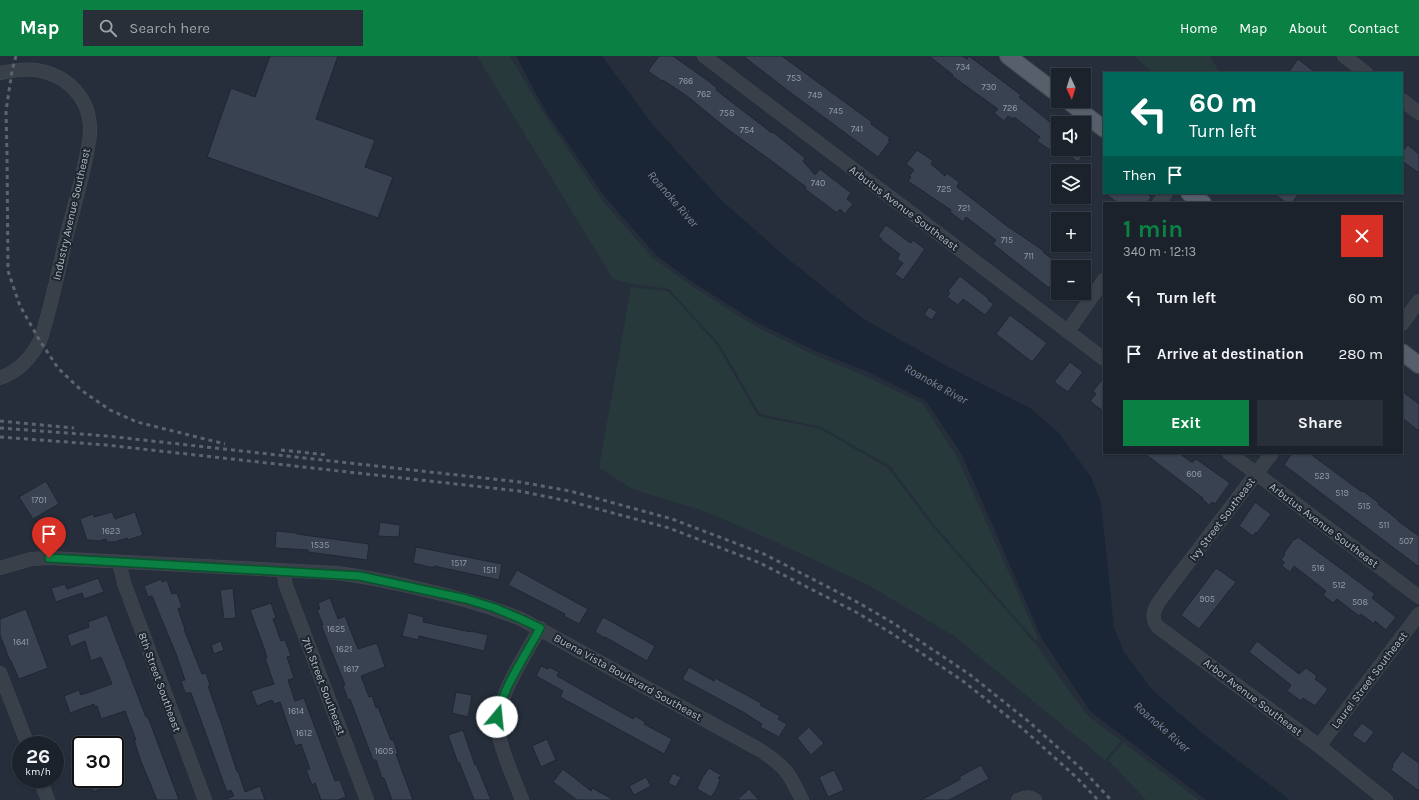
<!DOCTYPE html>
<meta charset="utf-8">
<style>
body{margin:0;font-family:Karla,sans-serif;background:#292f38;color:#f1f3f6;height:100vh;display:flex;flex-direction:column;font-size:15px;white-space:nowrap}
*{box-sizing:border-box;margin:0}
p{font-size:13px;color:#a0a4a9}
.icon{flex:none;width:22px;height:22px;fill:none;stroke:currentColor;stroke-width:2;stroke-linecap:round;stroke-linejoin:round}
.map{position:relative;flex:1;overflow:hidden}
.sheet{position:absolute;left:1103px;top:146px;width:300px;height:252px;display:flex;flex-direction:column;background:#1c222c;border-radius:0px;box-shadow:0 1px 3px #0004,0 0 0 1px #3a3f48}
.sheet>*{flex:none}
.hud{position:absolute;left:1103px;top:16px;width:300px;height:122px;border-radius:0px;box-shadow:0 1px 3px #0004,0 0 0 1px #3a3f48;background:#00695c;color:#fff;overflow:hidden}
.needle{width:26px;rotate:176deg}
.fabs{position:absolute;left:1051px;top:12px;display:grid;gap:8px}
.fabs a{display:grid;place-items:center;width:40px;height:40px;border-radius:0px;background:#1c222c;box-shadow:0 1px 3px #0004,0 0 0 1px #3a3f48;font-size:20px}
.speed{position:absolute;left:12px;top:680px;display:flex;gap:8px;font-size:20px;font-weight:700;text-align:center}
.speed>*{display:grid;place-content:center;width:52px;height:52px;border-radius:50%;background:#1c222c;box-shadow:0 1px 3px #0004,0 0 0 1px #3a3f48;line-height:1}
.speed small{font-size:10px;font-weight:400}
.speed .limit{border:2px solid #111;border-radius:6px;background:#fff;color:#111}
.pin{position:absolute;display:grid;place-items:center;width:34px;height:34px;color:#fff;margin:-41px -17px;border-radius:50% 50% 50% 0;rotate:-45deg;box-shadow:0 0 4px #0007}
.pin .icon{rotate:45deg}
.me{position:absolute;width:44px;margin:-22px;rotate:17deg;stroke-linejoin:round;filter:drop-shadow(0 0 3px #0008)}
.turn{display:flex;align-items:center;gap:14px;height:84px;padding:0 20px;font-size:18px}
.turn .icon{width:52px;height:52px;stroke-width:2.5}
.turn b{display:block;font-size:28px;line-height:34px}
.then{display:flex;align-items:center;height:38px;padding:0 20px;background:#0003;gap:8px;font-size:15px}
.round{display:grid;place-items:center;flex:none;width:42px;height:42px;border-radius:0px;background:#292f38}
.overview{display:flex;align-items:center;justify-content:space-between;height:68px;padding:0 20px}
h1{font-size:24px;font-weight:700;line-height:30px;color:#0b8043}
.button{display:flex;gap:8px;margin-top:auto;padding:8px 20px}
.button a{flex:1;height:46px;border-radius:0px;background:#0b8043;color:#fff;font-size:16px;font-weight:700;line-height:46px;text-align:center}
.button a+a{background:#292f38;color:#f1f3f6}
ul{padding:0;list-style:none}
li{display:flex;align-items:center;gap:12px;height:56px;padding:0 20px}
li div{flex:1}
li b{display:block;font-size:15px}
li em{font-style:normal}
header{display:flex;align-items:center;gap:24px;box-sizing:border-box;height:56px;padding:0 20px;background:#0b8043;color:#fff}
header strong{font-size:19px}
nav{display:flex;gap:22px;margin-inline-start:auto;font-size:14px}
.search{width:280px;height:36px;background:#292f38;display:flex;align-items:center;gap:10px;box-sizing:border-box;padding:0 14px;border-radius:0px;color:#a0a4a9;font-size:15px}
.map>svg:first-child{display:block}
</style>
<header>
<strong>Map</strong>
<div class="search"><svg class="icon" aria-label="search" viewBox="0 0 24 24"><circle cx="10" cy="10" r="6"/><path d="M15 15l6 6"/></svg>Search here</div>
<nav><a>Home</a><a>Map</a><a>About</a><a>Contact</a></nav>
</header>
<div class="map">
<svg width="1419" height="744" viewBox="0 0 1419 744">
<rect width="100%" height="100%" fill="#252e3a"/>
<path fill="#27393b" d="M 477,0 L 510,0 L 544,58 L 602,144 L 653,202 L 695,232 L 755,270 L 812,298 L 867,321 L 922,347 L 957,401 L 1038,582 L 1035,584 L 936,471 L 890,410 L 821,371 L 760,358 L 720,289 L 669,233 L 633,228 L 613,223 Z
M 1134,0 L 1210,0 L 1220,17 L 1153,17 Z
M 631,231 L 668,235 L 718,290 L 758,360 L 820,373 L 888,412 L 934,472 L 1034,586 L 1086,658 L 1121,685 L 1105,704 L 954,580 L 868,529 L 782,489 L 707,456 L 632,433 L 599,412 Z
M 1123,686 L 1199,744 L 1146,744 L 1108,704 Z"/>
<path fill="#1a2636" d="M 516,0 L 602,0 L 653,69 L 721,144 L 787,202 L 862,262 L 943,308 L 1030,352 L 1059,377 L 1091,421 L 1101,447 L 1114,572 L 1124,596 L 1152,634 L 1207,681 L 1290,744 L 1206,744 L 1090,655 L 1042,583 L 962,399 L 926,345 L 868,316 L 813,294 L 756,266 L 697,229 L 657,200 L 605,141 L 546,56 Z"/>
<path fill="#384250" stroke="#202731" d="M 270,0 L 338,0 L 316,63 L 375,84 L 365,111 L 393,121 L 378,162 L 207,101 L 231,32 L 255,41 Z
M 659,0 L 673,0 L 707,24 L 717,32 L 716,34 L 772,77 L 773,76 L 805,102 L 803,105 L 815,119 L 820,113 L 851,137 L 847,143 L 853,148 L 845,158 L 840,153 L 837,157 L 805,133 L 806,131 L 773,106 L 726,72 L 687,40 L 663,24 L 662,25 L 648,15 Z
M 743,0 L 782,0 L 872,66 L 871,68 L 890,82 L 888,84 L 890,85 L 878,101 L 791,37 Z
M 929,0 L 962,0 L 967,3 L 969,0 L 1021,39 L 1019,41 L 1051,67 L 1058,58 L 1058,86 L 1054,92 L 1053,91 L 1050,94 L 1037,85 L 1040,81 L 1014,61 L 1013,63 L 1008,60 L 1004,65 L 994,57 L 998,53 L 952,20 L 953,19 Z
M 1298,3 L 1316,17 L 1288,17 Z
M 1408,89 L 1419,98 L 1419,117 L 1402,105 L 1402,96 Z
M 1061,93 L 1088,93 L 1078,106 Z
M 917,94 L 933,105 L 931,108 L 945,120 L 947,117 L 959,126 L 957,131 L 1007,170 L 1044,195 L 1043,196 L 1063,211 L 1058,211 L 1058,236 L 1050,230 L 1049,232 L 993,188 L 996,184 L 966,161 L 963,166 L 950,156 L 951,154 L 908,125 L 911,121 L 909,120 L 914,114 L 906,108 Z
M 1104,137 L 1147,137 L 1151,141 L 1147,147 L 1118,147 Z
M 1273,137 L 1299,137 L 1292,147 L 1287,147 Z
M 886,169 L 909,186 L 911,187 L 913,184 L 925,193 L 903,224 L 895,218 L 903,207 L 897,203 L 900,198 L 881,184 L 882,183 L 878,180 Z
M 960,220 L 989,243 L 988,244 L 994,248 L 985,259 L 963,243 L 958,249 L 947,241 L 950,237 L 948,235 Z
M 929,251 L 937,256 L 932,264 L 924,259 Z
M 1010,259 L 1047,287 L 1032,306 L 996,278 Z
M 1070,306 L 1083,316 L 1068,336 L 1054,326 Z
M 1104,321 L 1104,356 L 1090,345 L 1096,338 L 1093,335 Z
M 1402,335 L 1419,348 L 1419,375 L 1402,362 Z
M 1144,397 L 1179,397 L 1191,406 L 1193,406 L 1196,403 L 1230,427 L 1215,448 L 1212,446 L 1209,449 L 1202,443 L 1203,442 Z
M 1292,397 L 1309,397 L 1362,436 L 1363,435 L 1379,447 L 1378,448 L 1398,464 L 1398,465 L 1419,480 L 1419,511 L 1284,409 Z
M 46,425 L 59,448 L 33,463 L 19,441 Z
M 1255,446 L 1271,458 L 1257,477 L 1256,476 L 1253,480 L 1239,470 Z
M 112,456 L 115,463 L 135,456 L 143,479 L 128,484 L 127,482 L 115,486 L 107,486 L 106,483 L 99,485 L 87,484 L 80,463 L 93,458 L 94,461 Z
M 380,466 L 400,469 L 399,481 L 378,480 Z
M 276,475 L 297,477 L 297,478 L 369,488 L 367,504 L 308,496 L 308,494 L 275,492 Z
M 1298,481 L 1375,538 L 1372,542 L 1396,561 L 1386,574 L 1375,565 L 1374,568 L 1361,558 L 1359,560 L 1337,543 L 1333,547 L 1323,539 L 1326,535 L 1294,510 L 1290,516 L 1282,510 L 1284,506 L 1281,504 L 1285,498 L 1284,497 L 1294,483 L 1295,484 Z
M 416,491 L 502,508 L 499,524 L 434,510 L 434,512 L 413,507 Z
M 1216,512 L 1236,526 L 1199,573 L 1181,559 Z
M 517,514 L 588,553 L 579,568 L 564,560 L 565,558 L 508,529 Z
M 98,522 L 104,536 L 84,543 L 82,537 L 56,546 L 51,532 L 65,528 L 67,533 Z
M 161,523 L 162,526 L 167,524 L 172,538 L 177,537 L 182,551 L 178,553 L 185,573 L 184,573 L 202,618 L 206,617 L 210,629 L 208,630 L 223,672 L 237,716 L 238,715 L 245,736 L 260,730 L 265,744 L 227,744 L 226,743 L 234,740 L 231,734 L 227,736 L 191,637 L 185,637 L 181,625 L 185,624 L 176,598 L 152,540 L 148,541 L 144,530 Z
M 233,532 L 236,562 L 224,563 L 220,534 Z
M 330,542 L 338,563 L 345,560 L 358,593 L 377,587 L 385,611 L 361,620 L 369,641 L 372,640 L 376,652 L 378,651 L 391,684 L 393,683 L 398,697 L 396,698 L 413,744 L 392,744 L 384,722 L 382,722 L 376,704 L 373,704 L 350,643 L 348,644 L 343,630 L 345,629 L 321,569 L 323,569 L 317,554 L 320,553 L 318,547 Z
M 271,547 L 276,562 L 273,563 L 281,585 L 285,584 L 291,600 L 287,601 L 294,622 L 288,624 L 295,645 L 304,642 L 335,725 L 340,724 L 346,741 L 338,744 L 321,744 L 315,727 L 312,729 L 306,714 L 310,713 L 301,688 L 295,690 L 280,646 L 274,648 L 272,644 L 257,650 L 251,635 L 274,628 L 265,602 L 267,602 L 264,592 L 250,554 Z
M 26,553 L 48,612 L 19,623 L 11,605 L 10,605 L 0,579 L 0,563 Z
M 408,557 L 424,561 L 423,566 L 471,576 L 471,575 L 488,579 L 484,595 L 419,580 L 418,584 L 402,580 Z
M 107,559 L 146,661 L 148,661 L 179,744 L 157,744 L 140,703 L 134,684 L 136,684 L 125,655 L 101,663 L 97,650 L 95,651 L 94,648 L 70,657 L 64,640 L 79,634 L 81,639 L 112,628 L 101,601 L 91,605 L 85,585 L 71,591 L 67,579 L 89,571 L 88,566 Z
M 603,561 L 655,590 L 647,605 L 605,581 L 605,582 L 595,576 Z
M 221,585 L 224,594 L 214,598 L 211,589 Z
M 1257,585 L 1299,618 L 1306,612 L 1317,620 L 1315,623 L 1328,633 L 1315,650 L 1303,642 L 1301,645 L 1287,635 L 1291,629 L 1249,596 Z
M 541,610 L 548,613 L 549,611 L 559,616 L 557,620 L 633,663 L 635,660 L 645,666 L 644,668 L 672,683 L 664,698 L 560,641 L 563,635 L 536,620 Z
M 689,611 L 714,625 L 715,622 L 761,647 L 760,649 L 780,660 L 778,663 L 787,668 L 779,681 L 760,671 L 762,668 L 743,656 L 682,623 Z
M 456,636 L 472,639 L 468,661 L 452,657 Z
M 1362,667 L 1374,676 L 1365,688 L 1352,679 Z
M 809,671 L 824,687 L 811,699 L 797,682 Z
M 463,674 L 475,709 L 476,708 L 491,744 L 474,744 L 459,706 L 458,707 L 448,679 Z
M 547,683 L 556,704 L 541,711 L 532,690 Z
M 1402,695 L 1419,707 L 1419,735 L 1391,714 L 1393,710 L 1392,709 Z
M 981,709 L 989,723 L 949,744 L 921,744 L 961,723 L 959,721 Z
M 709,712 L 721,719 L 718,722 L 720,723 L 717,732 L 711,741 L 697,733 L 702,722 Z
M 563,713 L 591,735 L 592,732 L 614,744 L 577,744 L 553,726 Z
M 834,714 L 844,734 L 828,741 L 819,721 Z
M 673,717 L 681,721 L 676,731 L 668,727 Z
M 646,721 L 651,730 L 634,739 L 629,730 Z
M 88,723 L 108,723 L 110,730 L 93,736 Z
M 749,733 L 759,744 L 737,744 Z"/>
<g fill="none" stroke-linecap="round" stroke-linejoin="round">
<g stroke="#424953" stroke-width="14">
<path id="minor" d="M 704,0 L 1104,303
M 1344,0 L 1366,17
M 0,17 C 12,15 24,12 36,14 C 68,19 91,43 90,76 C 90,83 88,90 87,97 C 82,123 75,148 68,174 C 59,211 52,249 40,285 C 30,303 19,315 0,322
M 1402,44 L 1419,57
M 1159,147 L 1166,137
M 1402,268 L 1419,245
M 1068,275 L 1104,224
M 1229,397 L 1419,541
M 1272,397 L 1169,532 C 1161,544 1146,557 1158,571 L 1319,690 L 1386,744
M 119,506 L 124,527 L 205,744
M 0,512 L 31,503 L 49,502 L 336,517 C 362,520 386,525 412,531 C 451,540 484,548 521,563 L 760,694 C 786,711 789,717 802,744
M 284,515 L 285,527 L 367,744
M 0,617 L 28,689
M 1319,690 L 1419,558
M 40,723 L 48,744
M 522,744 C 514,722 502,698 498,675 C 493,646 526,598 540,572
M 1018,744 C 1025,741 1028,740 1035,744"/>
</g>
<g stroke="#424953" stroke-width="18">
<path id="major" d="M 1008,0 L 1058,38
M 1068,45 L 1104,73
M 1189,137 L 1203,147
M 1402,296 L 1419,309"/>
</g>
<use href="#minor" stroke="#39404a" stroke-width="13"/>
<use href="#major" stroke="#575f6a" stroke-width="16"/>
<path stroke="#5b6471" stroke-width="3" stroke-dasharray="4 4" stroke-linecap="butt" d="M 16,0 L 12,15 L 6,55 L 7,98 L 8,215 L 20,250 L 40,285 L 58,312 L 81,334 L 110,354 L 137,366 L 225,388
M 0,365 L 74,372
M 0,372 L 107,380 L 520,426 L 570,435 L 672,463 L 764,498 L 859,547 L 893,567 L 969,618 L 1028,665 L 1084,715 L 1111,744
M 0,381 L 106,389 L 519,435 L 568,445 L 669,472 L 760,507 L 854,555 L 888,575 L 963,625 L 1022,672 L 1077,722 L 1098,744
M 281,394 L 328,399"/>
</g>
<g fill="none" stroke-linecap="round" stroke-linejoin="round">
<g stroke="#07532c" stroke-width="10">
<path id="route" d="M 49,502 L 360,520 L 466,543 L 495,552 L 521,563 L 540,572 C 525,601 504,629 497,661"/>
</g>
<use href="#route" stroke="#0b8043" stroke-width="7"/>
</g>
<g text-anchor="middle" stroke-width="4" stroke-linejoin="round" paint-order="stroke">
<g font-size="9" fill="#939ba6">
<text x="963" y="14">734</text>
<text x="794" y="25">753</text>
<text x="686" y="28">766</text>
<text x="989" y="34">730</text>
<text x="704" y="41">762</text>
<text x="815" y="42">749</text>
<text x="1010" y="55">726</text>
<text x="836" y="58">745</text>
<text x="727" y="60">758</text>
<text x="857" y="76">741</text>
<text x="747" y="77">754</text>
<text x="818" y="130">740</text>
<text x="944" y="136">725</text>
<text x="964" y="155">721</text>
<text x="1007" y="187">715</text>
<text x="1029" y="203">711</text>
<text x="1194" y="421">606</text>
<text x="1322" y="423">523</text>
<text x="1342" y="440">519</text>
<text x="39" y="447">1701</text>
<text x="1364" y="453">515</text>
<text x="1384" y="472">511</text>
<text x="111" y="478">1623</text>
<text x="1406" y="488">507</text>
<text x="320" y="492">1535</text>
<text x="459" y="510">1517</text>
<text x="1318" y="515">516</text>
<text x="490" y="517">1511</text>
<text x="1339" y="532">512</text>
<text x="1207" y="546">905</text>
<text x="1360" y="549">508</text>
<text x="336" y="576">1625</text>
<text x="21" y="589">1641</text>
<text x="344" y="596">1621</text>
<text x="351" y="616">1617</text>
<text x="296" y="658">1614</text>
<text x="304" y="680">1612</text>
<text x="384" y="698">1605</text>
</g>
<g font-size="11" fill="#b4bbc6" stroke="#1e252f">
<text transform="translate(904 152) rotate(37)" y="4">Arbutus Avenue Southeast</text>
<text transform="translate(71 158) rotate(-77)" y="4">Industry Avenue Southeast</text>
<text transform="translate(1222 463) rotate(-53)" y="4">Ivy Street Southeast</text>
<text transform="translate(1324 469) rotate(37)" y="4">Arbutus Avenue Southeast</text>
<text transform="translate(628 621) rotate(29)" y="4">Buena Vista Boulevard Southeast</text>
<text transform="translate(1369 624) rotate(-53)" y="4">Laurel Street Southeast</text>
<text transform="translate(160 626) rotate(70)" y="4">8th Street Southeast</text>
<text transform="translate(324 630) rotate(69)" y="4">7th Street Southeast</text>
<text transform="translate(1253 641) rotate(37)" y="4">Arbor Avenue Southeast</text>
</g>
<g font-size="12" font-style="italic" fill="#7186a1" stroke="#1e252f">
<text transform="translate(673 143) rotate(49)" y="4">Roanoke River</text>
<text transform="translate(936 328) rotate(29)" y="4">Roanoke River</text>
<text transform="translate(1162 671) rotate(41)" y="4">Roanoke River</text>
</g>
</g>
</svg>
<div class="fabs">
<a><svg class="needle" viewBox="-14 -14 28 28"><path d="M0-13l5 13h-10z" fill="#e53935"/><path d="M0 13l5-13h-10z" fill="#a0a4a9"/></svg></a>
<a><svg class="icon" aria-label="sound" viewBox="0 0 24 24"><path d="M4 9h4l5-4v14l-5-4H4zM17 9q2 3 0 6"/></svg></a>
<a><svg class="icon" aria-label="layers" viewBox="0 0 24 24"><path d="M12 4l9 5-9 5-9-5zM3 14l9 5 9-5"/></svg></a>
<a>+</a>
<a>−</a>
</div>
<div class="speed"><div>26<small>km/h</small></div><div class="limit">30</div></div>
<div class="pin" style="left:49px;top:502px;background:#d93025"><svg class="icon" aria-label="arrive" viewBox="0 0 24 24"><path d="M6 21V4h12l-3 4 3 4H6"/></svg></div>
<svg class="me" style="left:497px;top:661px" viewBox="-20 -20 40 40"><circle r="19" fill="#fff"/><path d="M0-13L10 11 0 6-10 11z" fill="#0b8043"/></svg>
<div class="hud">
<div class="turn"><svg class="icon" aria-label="left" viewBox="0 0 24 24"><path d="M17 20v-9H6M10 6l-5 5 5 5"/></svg><div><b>60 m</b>Turn left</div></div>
<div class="then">Then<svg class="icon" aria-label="arrive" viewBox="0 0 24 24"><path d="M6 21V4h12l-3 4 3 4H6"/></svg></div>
</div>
<section class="sheet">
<div class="overview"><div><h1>1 min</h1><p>340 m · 12:13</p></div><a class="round" style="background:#d93025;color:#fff"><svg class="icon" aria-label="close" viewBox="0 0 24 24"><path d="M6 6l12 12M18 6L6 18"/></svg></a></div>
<ul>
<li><svg class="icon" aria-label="left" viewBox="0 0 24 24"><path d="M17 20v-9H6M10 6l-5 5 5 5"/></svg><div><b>Turn left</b></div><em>60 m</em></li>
<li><svg class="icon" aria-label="arrive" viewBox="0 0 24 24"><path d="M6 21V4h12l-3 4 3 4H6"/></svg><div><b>Arrive at destination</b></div><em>280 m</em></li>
</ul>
<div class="button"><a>Exit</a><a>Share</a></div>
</section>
</div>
